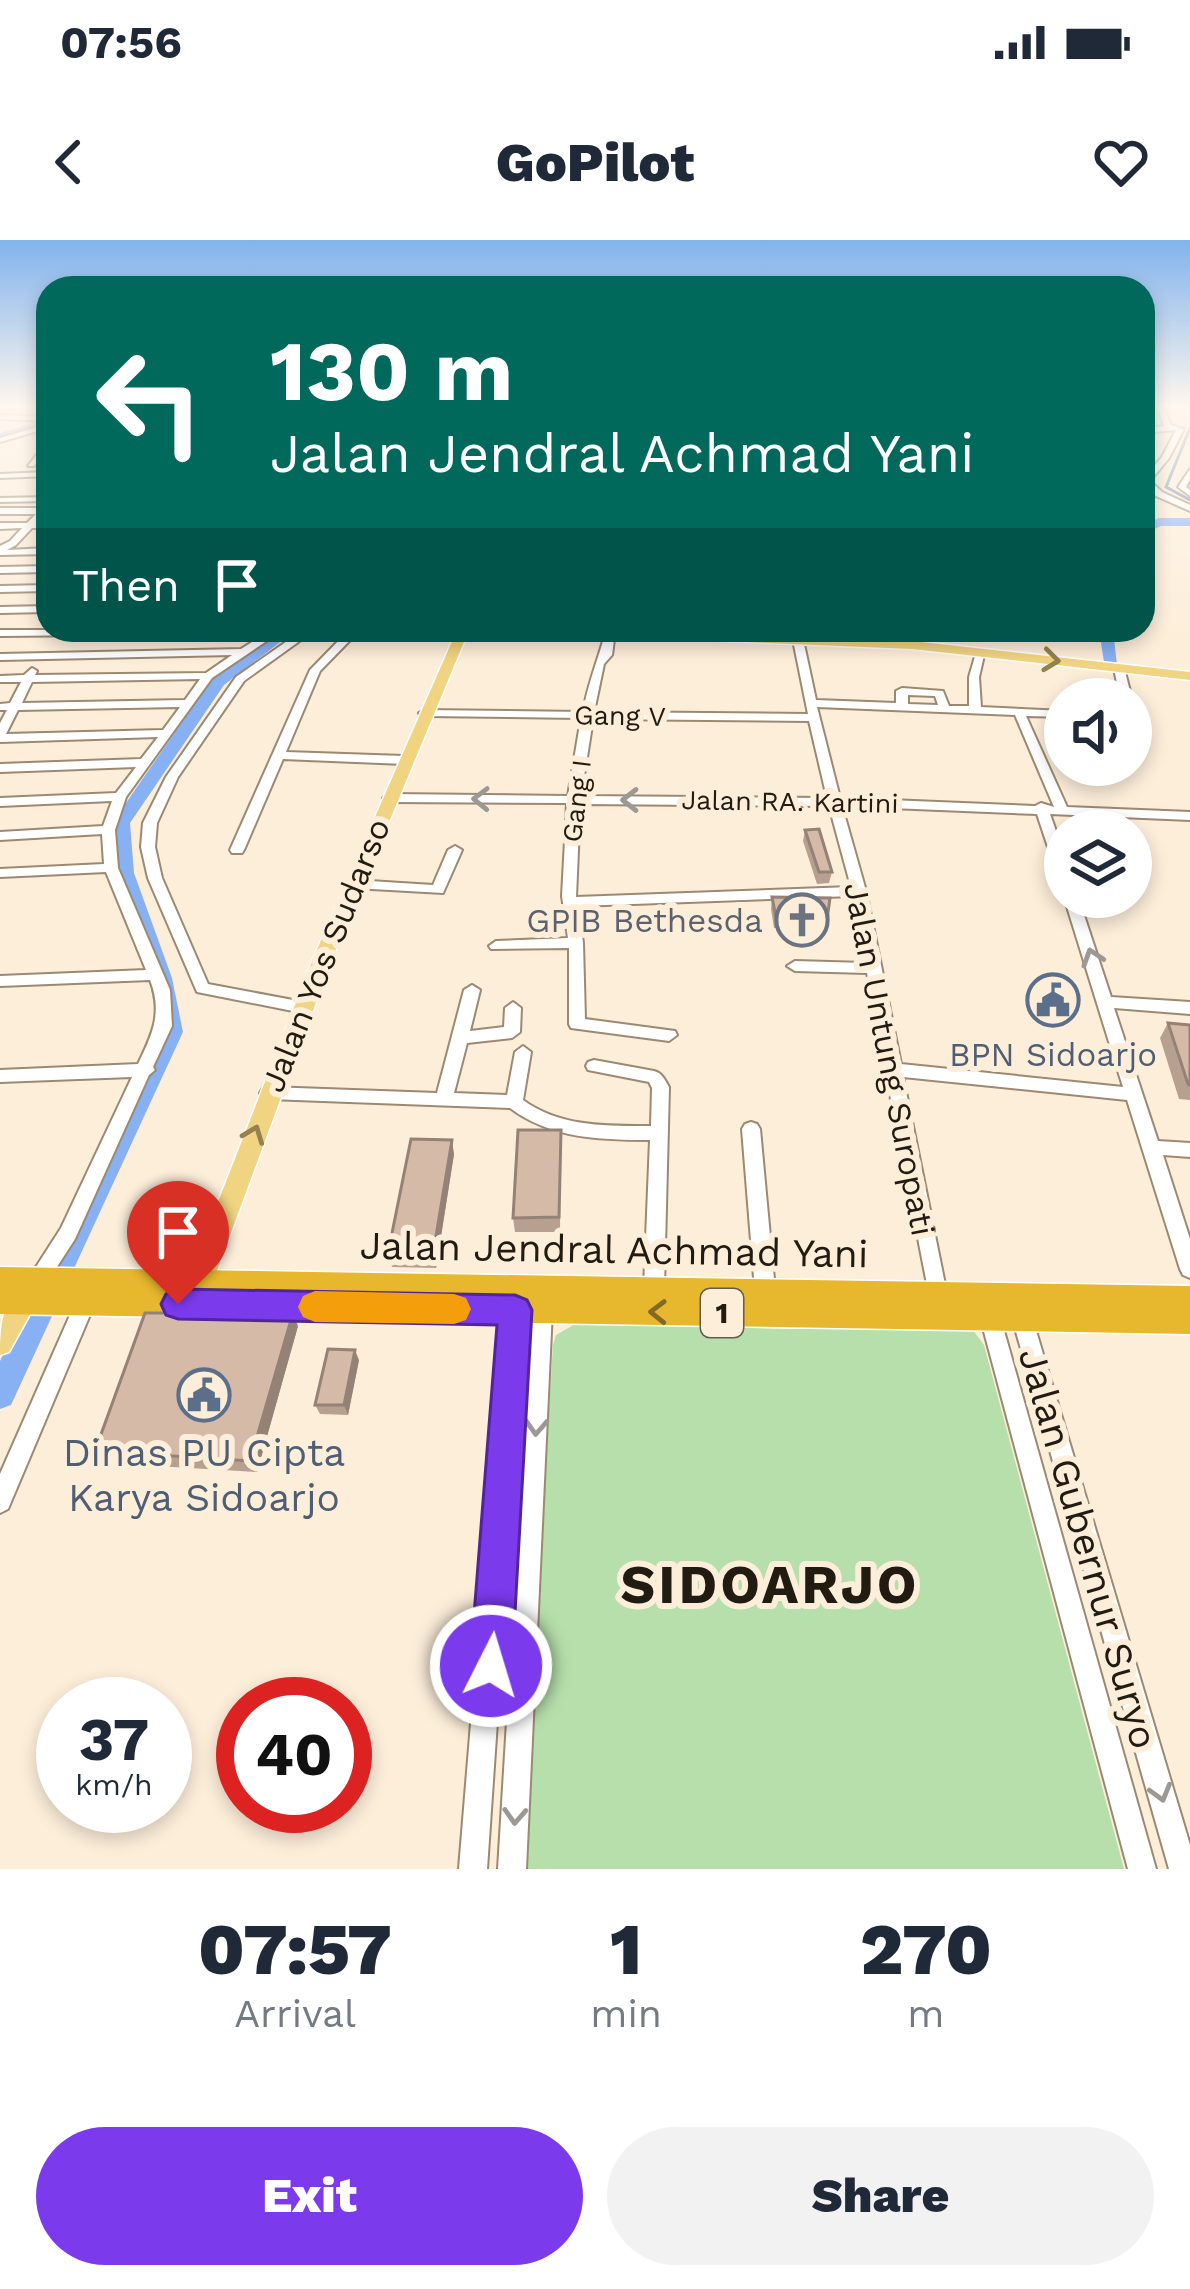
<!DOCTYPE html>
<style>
body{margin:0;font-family:"Work Sans",sans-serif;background:#f2f2f3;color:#1f2937;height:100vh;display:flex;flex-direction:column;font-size:45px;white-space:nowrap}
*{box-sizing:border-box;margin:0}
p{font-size:39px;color:#747a83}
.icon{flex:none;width:66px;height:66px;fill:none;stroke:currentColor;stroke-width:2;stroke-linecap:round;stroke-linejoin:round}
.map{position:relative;height:1629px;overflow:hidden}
.sheet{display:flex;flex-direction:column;background:#fff;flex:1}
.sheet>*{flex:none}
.guide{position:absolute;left:36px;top:36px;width:1119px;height:366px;border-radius:36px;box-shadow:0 6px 18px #0003;background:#00695c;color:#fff;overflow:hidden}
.buttons{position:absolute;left:1044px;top:438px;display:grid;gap:24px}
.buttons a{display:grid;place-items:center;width:108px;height:108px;border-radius:50%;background:#fff;box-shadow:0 6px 18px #0003;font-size:60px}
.speed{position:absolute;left:36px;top:1437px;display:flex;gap:24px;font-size:60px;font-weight:700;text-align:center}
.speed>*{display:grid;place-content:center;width:156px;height:156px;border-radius:50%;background:#fff;box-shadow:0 6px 18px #0003;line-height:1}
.speed small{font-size:30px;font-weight:400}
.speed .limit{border:18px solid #d22;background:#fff;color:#111}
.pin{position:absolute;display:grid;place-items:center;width:102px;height:102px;color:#fff;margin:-123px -51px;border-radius:50% 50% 50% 0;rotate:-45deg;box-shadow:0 0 12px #0007}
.pin .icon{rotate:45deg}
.me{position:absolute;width:132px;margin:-66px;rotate:5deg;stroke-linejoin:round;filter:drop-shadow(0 0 9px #0008)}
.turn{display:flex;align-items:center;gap:42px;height:252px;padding:0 36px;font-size:54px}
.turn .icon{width:156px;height:156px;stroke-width:2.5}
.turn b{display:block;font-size:84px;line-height:102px}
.then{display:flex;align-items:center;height:114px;padding:0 36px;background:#0003;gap:24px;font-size:45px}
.eta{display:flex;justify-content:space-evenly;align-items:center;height:204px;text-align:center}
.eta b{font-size:72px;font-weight:800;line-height:84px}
.primary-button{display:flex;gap:24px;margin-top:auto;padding:24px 36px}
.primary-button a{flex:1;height:138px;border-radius:72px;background:#7c3aed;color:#fff;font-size:48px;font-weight:800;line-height:138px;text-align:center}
.primary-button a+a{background:#f2f2f3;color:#1f2937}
.status{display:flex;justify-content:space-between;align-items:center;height:84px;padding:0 60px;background:#fff;direction:ltr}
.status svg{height:33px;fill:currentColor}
header{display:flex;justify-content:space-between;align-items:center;height:156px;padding:0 36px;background:#fff;font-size:54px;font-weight:800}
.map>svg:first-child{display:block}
</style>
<div class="status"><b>07:56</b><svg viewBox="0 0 49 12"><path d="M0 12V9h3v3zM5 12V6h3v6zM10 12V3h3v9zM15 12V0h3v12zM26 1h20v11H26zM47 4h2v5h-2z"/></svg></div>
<header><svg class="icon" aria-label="back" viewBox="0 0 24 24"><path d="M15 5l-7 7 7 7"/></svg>GoPilot<svg class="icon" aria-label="heart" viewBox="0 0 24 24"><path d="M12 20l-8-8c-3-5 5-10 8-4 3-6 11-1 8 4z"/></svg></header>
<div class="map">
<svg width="1190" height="1629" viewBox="0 0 1190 1629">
<rect width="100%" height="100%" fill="#fdeeda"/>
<path fill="#b6dfab" d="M 575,1084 L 792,1089 L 953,1086 L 973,1090 L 984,1105 L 1124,1629 L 521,1629 L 553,1105 L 556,1095 Z"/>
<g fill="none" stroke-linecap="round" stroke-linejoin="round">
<path stroke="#6984b0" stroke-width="3" d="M 1190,188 L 1166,247 L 1190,260"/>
<path fill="#88b1f4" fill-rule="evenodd" d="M 48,179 L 48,185 L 0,199 L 0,193 Z
M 1190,278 L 1190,286 L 1161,286 L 1143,294 L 1143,285 L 1159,278 Z
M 279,390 L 296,390 L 224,445 L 130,583 L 134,633 L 172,738 L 183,792 L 11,1165 L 0,1169 L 0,1121 L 159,792 L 149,738 L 113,633 L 112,583 L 212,439 Z
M 1099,390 L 1113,390 L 1117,425 L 1104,422 Z"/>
<g stroke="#9b8972" stroke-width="4">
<path id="minor" d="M 1158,168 L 1164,168 L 1171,185 L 1184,189 L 1169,218 L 1150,241 L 1162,252 L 1190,265 L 1190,271 L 1156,256 L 1143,243 L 1143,239 L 1162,217 L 1176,190 L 1143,193 L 1143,189 L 1164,186 Z
M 0,175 L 48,177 L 48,181 L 0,179 Z
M 48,184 L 48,188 L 0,202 L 0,198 Z
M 45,204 L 48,204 L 48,210 L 34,226 L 28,226 Z
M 1190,229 L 1190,239 L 1186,247 L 1190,250 L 1190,256 L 1178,247 Z
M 48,232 L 48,236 L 0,238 L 0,234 Z
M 48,257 L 48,261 L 0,262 L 0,258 Z
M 48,263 L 48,273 L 37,283 L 48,282 L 48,288 L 32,288 L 16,305 L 7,310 L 48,308 L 48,314 L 0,315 L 0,306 L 10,301 L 22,288 L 0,289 L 0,283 L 27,283 L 36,274 L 0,274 L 0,268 L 41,268 Z
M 48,326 L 48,332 L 0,333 L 0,327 Z
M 48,345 L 48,351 L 0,352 L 0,346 Z
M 48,366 L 48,372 L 0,373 L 0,367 Z
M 0,390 L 210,390 L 211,391 L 206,394 L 0,396 Z
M 271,390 L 283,390 L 212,438 L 126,557 L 115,590 L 118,628 L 170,750 L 172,786 L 153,827 L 155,830 L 149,835 L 75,999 L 44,1047 L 37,1050 L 30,1047 L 27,1041 L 61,988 L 132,837 L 0,842 L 0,830 L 138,824 C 152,795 163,773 150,740 L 0,746 L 0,736 L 146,730 L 106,632 L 0,637 L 0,629 L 104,624 L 102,594 L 0,600 L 0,592 L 103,586 L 112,561 L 0,566 L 0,558 L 116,553 L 136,527 L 0,532 L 0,524 L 141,519 L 158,497 L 0,502 L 0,483 L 7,470 L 0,470 L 0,464 L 10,463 L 21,442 L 0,442 L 0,436 L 24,435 L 32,428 L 37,431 L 35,435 L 206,433 L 232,415 L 0,420 L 0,414 L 241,409 ZM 200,439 L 185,460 L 22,463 L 32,442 ZM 180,467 L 163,490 L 6,494 L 18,470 Z
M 303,390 L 315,390 L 244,441 L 178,537 L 157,583 L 155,607 L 162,638 L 208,744 L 309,763 L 311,767 L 303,773 L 197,752 L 148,638 L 141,607 L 143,583 L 166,537 L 236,437 Z
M 349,390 L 360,390 L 320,431 L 286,512 L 404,516 L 410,520 L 404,524 L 283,519 L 244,610 L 242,613 L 232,613 L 230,610 L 310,430 Z
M 445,390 L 466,390 L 467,391 L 462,394 Z
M 606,390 L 615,392 L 612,415 L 604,424 L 594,472 L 808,474 L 791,390 L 801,390 L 816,460 L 896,463 L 896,451 L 902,448 L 943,451 L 949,466 L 969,466 L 969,437 L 976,413 L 985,411 L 979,437 L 981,467 L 1065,471 L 1065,477 L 1026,476 L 1067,567 L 1190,572 L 1190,580 L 1050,574 L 1065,617 L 1065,641 L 1058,637 L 1037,574 L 842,566 L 866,651 L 901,824 L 1123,847 L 1064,657 L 1065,655 L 1078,657 L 1111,757 L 1190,762 L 1190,774 L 1114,768 L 1158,901 L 1190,903 L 1190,917 L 1163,915 L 1190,999 L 1190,1038 L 1183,1035 L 1180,1029 L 1127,860 L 903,837 L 949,1064 L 946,1070 L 939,1073 L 932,1070 L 886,834 L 882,829 L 884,825 L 867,733 L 795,731 L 787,726 L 795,721 L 865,723 L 853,656 L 578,666 L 583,703 L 585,779 L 675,791 L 677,795 L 669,801 L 571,788 L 569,784 L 569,708 L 491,709 L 489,706 L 496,701 L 568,698 L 562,656 L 567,563 L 389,562 L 383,558 L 389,554 L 568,556 L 581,478 L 425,476 L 419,473 L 425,470 L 583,472 C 588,442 599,418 606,390 ZM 908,455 L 935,456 L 938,465 L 908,464 ZM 817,467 L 1015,475 L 1054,567 L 1041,563 L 1035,566 L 840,558 ZM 593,479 L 809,481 L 827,558 L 581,556 ZM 580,564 L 829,566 L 851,647 L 576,657 Z
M 1119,425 L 1124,428 L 1132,459 L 1131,460 L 1120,459 L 1114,428 Z
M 1131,482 L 1137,485 L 1145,513 L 1143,516 L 1133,513 Z
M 455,606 L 462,610 L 443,653 L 354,648 L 347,644 L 354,640 L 433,645 L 448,610 Z
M 472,745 L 480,750 L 470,791 L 504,787 L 505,768 L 513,762 L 521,768 L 520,792 L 512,798 L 467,803 L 454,853 L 507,855 L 515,812 L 523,806 L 531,812 L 523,860 C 560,887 607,886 651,886 L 652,848 L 649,842 L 588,830 L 586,826 L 588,822 L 594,820 L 654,831 C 662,833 665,840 669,847 L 664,1047 L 661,1053 L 654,1056 L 647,1053 L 644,1047 L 650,900 C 602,900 551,899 510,868 L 269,859 L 263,858 L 260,853 L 263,848 L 269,847 L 437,853 L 464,750 Z
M 751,882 L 757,884 L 760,889 L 775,1050 L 772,1056 L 765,1059 L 758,1056 L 755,1050 L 742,889 L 745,884 Z
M 85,1054 L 92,1057 L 95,1063 L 8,1269 L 0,1273 L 0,1234 L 78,1057 Z
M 515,1061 L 522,1064 L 525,1070 L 487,1629 L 459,1629 L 505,1070 L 508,1064 Z
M 542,1061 L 549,1064 L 552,1070 L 526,1629 L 498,1629 L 532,1070 L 535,1064 Z
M 989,1064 L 996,1067 L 999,1073 L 1156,1629 L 1128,1629 L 979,1073 L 982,1067 Z
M 1021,1065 L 1028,1068 L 1031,1074 L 1190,1605 L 1190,1629 L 1169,1629 L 1011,1074 L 1014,1068 Z"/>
</g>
<g stroke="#fff" stroke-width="3">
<path id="major" d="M 457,390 L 469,390 L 334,714 L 212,1044 L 208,1052 L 199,1055 L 190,1052 L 186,1044 L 315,714 Z
M 551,390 L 650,390 L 912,401 L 1190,432 L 1190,440 L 912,409 L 557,394 Z
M 30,1040 L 39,1043 L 43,1051 L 9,1112 L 0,1115 C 0,1088 2,1053 30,1040 Z"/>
</g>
<g stroke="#fff" stroke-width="3">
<path id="highway" d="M 0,1027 L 1190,1046 L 1190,1094 L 0,1074 Z"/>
</g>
<use href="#minor" fill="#fff" fill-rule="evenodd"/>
<use href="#major" fill="#f1d482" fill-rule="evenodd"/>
<use href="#highway" fill="#e7b72e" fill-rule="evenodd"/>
</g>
<path fill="#b7a090" d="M 805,590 L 832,632 L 829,643 L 817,644 L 803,601 Z
M 772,657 L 827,680 L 825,691 L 774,688 L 771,669 Z
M 1168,783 L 1190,785 L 1190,860 L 1179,859 L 1160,798 Z
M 561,890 L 560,992 L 515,992 L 513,978 Z
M 454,914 L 436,1028 L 392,1027 L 388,1013 Z
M 298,1086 L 257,1232 L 106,1223 L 95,1211 Z
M 359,1120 L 348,1175 L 320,1174 L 315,1165 Z"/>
<path fill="#958276" d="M 452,900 L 454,914 L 436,1028 L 433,1014 Z
M 293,1073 L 298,1086 L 257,1232 L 250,1221 Z
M 355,1110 L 359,1120 L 348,1175 L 344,1165 Z"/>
<path fill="#d5baa8" stroke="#958276" stroke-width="3" d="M 819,589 L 832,632 L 819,632 L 805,590 Z
M 772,657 L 830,658 L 827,680 L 776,677 Z
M 1168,783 L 1190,785 L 1190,845 L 1188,844 Z
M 518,890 L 561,890 L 559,977 L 513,978 Z
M 411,899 L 452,900 L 433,1014 L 388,1013 Z
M 145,1073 L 293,1073 L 250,1221 L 95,1211 Z
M 328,1109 L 355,1110 L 344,1165 L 315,1165 Z"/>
<defs><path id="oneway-chevron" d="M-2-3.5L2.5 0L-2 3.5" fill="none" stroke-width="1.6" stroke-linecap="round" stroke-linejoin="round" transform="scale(3)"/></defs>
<g stroke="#948150">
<use href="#oneway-chevron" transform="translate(1051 420) rotate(7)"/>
<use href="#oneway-chevron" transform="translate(254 894) rotate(-69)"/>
</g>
<g stroke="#9c9894">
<use href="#oneway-chevron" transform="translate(481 559) rotate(-179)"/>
<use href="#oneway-chevron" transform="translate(630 560) rotate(-180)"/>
<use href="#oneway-chevron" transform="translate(1092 717) rotate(-108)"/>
<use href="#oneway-chevron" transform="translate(536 1187) rotate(93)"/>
<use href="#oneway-chevron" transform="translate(1161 1553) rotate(74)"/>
<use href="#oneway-chevron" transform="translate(515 1576) rotate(93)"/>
</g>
<use stroke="#846920" href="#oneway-chevron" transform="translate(658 1072) rotate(-179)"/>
<linearGradient id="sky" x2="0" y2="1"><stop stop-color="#81b3ed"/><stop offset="0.42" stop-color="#fef7ee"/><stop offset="1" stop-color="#fef7ee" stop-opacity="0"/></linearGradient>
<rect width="1190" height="396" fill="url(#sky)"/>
<path fill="#7c3aed" stroke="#51269a" stroke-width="3" d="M 178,1049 L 515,1055 L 527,1060 L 532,1070 L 512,1426 L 506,1441 L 491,1448 L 476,1441 L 470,1426 L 497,1085 L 178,1079 L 166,1075 L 161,1064 L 166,1054 Z"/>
<path fill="#f59e0b" d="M 315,1051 L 454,1054 L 466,1058 L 471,1069 L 466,1080 L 454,1084 L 315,1082 L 303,1077 L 298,1067 L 303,1056 Z"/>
<defs>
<g id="church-ring" transform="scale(2.7)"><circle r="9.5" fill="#fdeeda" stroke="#6b7280" stroke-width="1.5"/><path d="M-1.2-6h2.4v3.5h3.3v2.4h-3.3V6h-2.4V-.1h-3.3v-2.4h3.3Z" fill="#6b7280"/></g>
<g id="civic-ring" transform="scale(2.7)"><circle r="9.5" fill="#fdeeda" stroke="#5c6f8a" stroke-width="1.5"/><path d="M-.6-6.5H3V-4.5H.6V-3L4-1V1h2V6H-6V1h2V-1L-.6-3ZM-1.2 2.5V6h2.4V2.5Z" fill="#5c6f8a"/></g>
</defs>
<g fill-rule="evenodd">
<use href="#church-ring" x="802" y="680"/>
<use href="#civic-ring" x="1053" y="760"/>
<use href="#civic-ring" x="204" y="1155"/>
</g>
<g text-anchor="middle" stroke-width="12" stroke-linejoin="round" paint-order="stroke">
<g font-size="27" fill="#221b12" stroke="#fdeeda">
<text transform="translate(620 476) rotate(1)" y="9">Gang V</text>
<text transform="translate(577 561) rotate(-83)" y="9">Gang I</text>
<text transform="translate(790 562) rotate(1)" y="9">Jalan RA. Kartini</text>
</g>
<rect fill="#fdeeda" stroke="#645a4e" stroke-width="3" x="701" y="1049" width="42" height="48" rx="9"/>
<g font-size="30" font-weight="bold" fill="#221b12">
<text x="722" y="1083">1</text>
</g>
<g font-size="33" fill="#5b616d" stroke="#fdeeda" text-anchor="end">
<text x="763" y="692">GPIB Bethesda</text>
</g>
<g font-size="33" fill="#221b12" stroke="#fdeeda">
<text transform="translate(325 715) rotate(-68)" y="12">Jalan Yos Sudarso</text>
<text transform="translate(890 819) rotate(79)" y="12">Jalan Untung Suropati</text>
</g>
<g font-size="33" fill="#4e5e75" stroke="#fdeeda">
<text x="1053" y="826">BPN Sidoarjo</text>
</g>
<g font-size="39" fill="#221b12" stroke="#fdeeda">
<text transform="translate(614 1009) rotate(1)" y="14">Jalan Jendral Achmad Yani</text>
<text transform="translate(1089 1308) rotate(74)" y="14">Jalan Gubernur Suryo</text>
</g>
<g font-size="39" fill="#4e5e75" stroke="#fdeeda">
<text x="204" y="1226">Dinas PU Cipta<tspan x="204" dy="45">Karya Sidoarjo</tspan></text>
</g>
<g font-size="54" font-weight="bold" letter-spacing="3" fill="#221b12" stroke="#fdeeda">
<text x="770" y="1363">SIDOARJO</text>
</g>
</g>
</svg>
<div class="buttons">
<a><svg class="icon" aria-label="sound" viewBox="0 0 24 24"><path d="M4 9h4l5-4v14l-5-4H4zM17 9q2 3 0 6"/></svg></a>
<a><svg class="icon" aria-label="layers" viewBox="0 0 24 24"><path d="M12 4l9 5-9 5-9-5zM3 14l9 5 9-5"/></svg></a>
</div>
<div class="speed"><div>37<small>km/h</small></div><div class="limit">40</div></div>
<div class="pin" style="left:178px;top:1064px;background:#d93025"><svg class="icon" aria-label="arrive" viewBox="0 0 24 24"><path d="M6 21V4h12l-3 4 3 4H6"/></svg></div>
<svg class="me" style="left:491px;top:1426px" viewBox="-20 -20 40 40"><circle r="17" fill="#7c3aed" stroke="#fff" stroke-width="3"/><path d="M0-11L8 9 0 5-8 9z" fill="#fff"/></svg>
<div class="guide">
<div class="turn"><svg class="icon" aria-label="left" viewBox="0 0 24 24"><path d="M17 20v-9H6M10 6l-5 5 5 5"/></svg><div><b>130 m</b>Jalan Jendral Achmad Yani</div></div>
<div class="then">Then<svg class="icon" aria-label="arrive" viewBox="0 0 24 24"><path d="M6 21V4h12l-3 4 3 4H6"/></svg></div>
</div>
</div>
<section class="sheet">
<div class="eta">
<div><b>07:57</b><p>Arrival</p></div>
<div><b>1</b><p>min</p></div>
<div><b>270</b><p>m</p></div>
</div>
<div class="primary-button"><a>Exit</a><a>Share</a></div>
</section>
